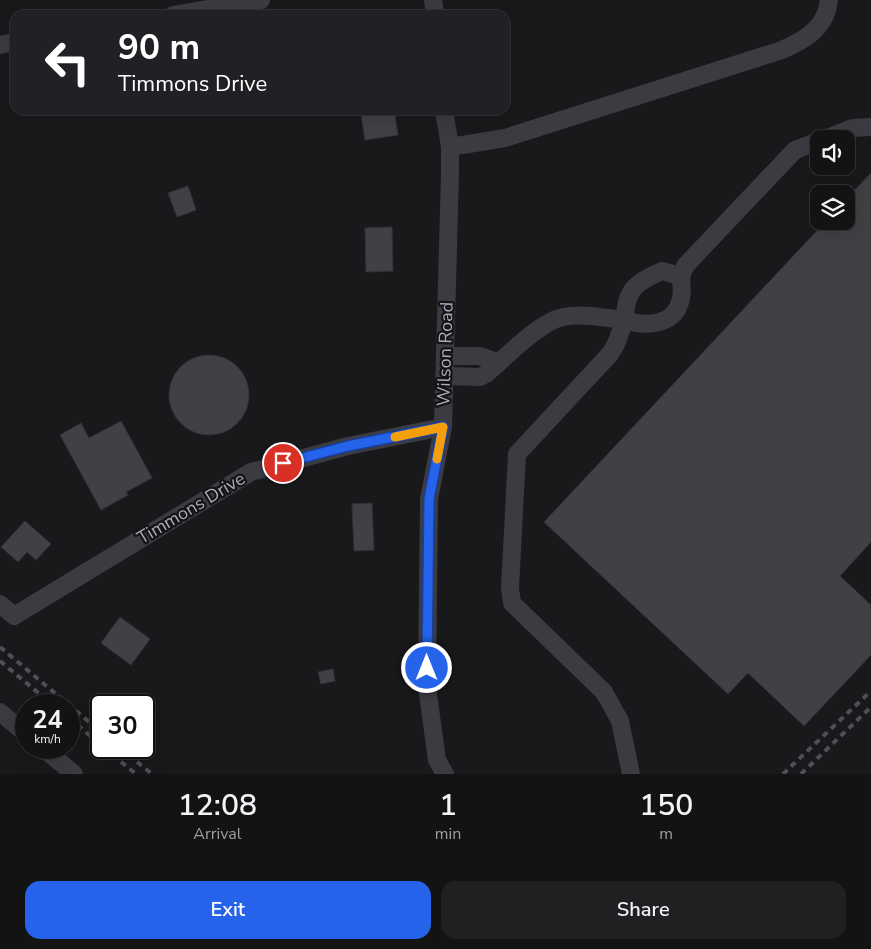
<!DOCTYPE html>
<style>
body{margin:0;font-family:"Nunito Sans",sans-serif;background:#202022;color:#f1f3f6;height:100vh;display:flex;flex-direction:column;font-size:19px;white-space:nowrap}
*{box-sizing:border-box;margin:0}
p{font-size:16px;color:#9d9ea0}
.icon{flex:none;width:28px;height:28px;fill:none;stroke:currentColor;stroke-width:2;stroke-linecap:round;stroke-linejoin:round}
.map{position:relative;height:774px;overflow:hidden}
.details{display:flex;flex-direction:column;background:#131314;flex:1}
.details>*{flex:none}
.guide{position:absolute;left:10px;top:10px;width:500px;height:105px;border-radius:15px;box-shadow:0 5px 20px #0002,0 0 0 1px #323234;background:#202124;color:#fff;overflow:hidden}
.fabs{position:absolute;left:810px;top:130px;display:grid;gap:10px}
.fabs a{display:grid;place-items:center;width:45px;height:45px;border-radius:10px;background:#131314;box-shadow:0 5px 20px #0002,0 0 0 1px #323234;font-size:25px}
.speed{position:absolute;left:15px;top:694px;display:flex;gap:10px;font-size:25px;font-weight:700;text-align:center}
.speed>*{display:grid;place-content:center;width:65px;height:65px;border-radius:50%;background:#131314;box-shadow:0 5px 20px #0002,0 0 0 1px #323234;line-height:1}
.speed small{font-size:12px;font-weight:400}
.speed .limit{border:2px solid #111;border-radius:8px;background:#fff;color:#111}
.pin{position:absolute;display:grid;place-items:center;width:42px;height:42px;color:#fff;margin:-21px;border:2px solid #fff;border-radius:50%;box-shadow:0 1px 5px #0007}
.me{position:absolute;width:55px;margin:-28px;rotate:0deg;stroke-linejoin:round;filter:drop-shadow(0 0 4px #0008)}
.turn{display:flex;align-items:center;gap:18px;height:105px;padding:0 25px;font-size:22px}
.turn .icon{width:65px;height:65px;stroke-width:2.5}
.turn b{display:block;font-size:35px;line-height:42px}
.eta{display:flex;justify-content:space-evenly;align-items:center;height:85px;text-align:center}
.eta b{font-size:30px;font-weight:600;line-height:35px}
.action{display:flex;gap:10px;margin-top:auto;padding:10px 25px}
.action a{flex:1;height:58px;border-radius:15px;background:#2563eb;color:#fff;font-size:20px;font-weight:600;line-height:58px;text-align:center}
.action a+a{background:#202022;color:#f1f3f6}
.map>svg:first-child{display:block}
</style>
<div class="map">
<svg width="871" height="774" viewBox="0 0 871 774">
<rect width="100%" height="100%" fill="#19191b"/>
<path fill="#404045" stroke="#333237" d="M 383,110 L 394,110 L 398,135 L 365,140 L 361,114 Z
M 871,173 L 871,542 L 840,576 L 871,605 L 871,655 L 804,726 L 748,673 L 728,694 L 544,522 L 826,221 L 846,221 L 846,199 Z
M 188,186 L 196,210 L 177,217 L 168,193 Z
M 392,227 L 393,271 L 366,272 L 365,228 Z
M169 395a40 40 0 1 1 80 0a40 40 0 1 1-80 0Z
M 121,421 L 152,478 L 126,492 L 128,495 L 101,510 L 60,435 L 81,423 L 89,438 Z
M 372,503 L 374,550 L 354,551 L 352,504 Z
M 25,521 L 51,544 L 36,560 L 27,552 L 18,562 L 1,547 Z
M 120,617 L 150,639 L 131,665 L 101,643 Z
M 333,669 L 335,681 L 321,684 L 318,672 Z"/>
<g fill="none" stroke-linecap="round" stroke-linejoin="round">
<path stroke="#3b3b42" stroke-width="18" d="M 433,0 L 435,15
M 173,15 L 261,0
M 0,45 L 15,42
M 444,110 L 450,147 L 450,173 L 443,427 L 429,499 L 427,687 L 437,760 L 445,774
M 825,139 L 853,128 L 871,127
M 450,147 L 505,138 L 782,50 C 805,40 826,28 829,0
M 446,356 L 480,356 L 499,363
M 445,376 L 480,377 L 486,374 C 505,358 539,322 563,317 C 583,313 605,318 625,320 C 625,290 636,282 662,271 L 680,276
M 0,604 L 14,616 L 251,472 L 348,446 L 443,427
M 0,712 L 26,734
M 43,748 L 74,774
M 631,774 L 620,721 L 604,692 L 512,603 L 510,588 L 517,454 L 610,354 L 616,344 L 625,320 C 646,327 676,326 681,298 C 684,284 677,281 686,265 L 795,150 L 819,141"/>
<path stroke="#4e4f57" stroke-width="4" stroke-dasharray="6 5" stroke-linecap="butt" d="M 0,647 L 101,732
M 0,661 L 53,705
M 69,718 L 101,745
M 104,748 L 136,774
M 120,748 L 152,774
M 783,774 L 871,691
M 801,774 L 871,707"/>
</g>
<g fill="none" stroke-linecap="round" stroke-linejoin="round">
<g stroke="#184099" stroke-width="12">
<path id="route" d="M 283,463 L 348,446 L 443,427 L 429,499 L 427,668"/>
</g>
<use href="#route" stroke="#2563eb" stroke-width="9"/>
<path stroke="#f59e0b" stroke-width="9" d="M 395,437 L 443,427 L 437,459"/>
</g>
<g text-anchor="middle" stroke-width="4.5" stroke-linejoin="round" paint-order="stroke">
<g font-size="18" fill="#aaadbb" stroke="#141316">
<text transform="translate(445 354) rotate(-88)" y="6">Wilson Road</text>
<text transform="translate(191 508) rotate(-31)" y="6">Timmons Drive</text>
</g>
</g>
</svg>
<div class="fabs">
<a><svg class="icon" aria-label="sound" viewBox="0 0 24 24"><path d="M4 9h4l5-4v14l-5-4H4zM17 9q2 3 0 6"/></svg></a>
<a><svg class="icon" aria-label="layers" viewBox="0 0 24 24"><path d="M12 4l9 5-9 5-9-5zM3 14l9 5 9-5"/></svg></a>
</div>
<div class="speed"><div>24<small>km/h</small></div><div class="limit">30</div></div>
<div class="pin" style="left:283px;top:463px;background:#d93025"><svg class="icon" aria-label="arrive" viewBox="0 0 24 24"><path d="M6 21V4h12l-3 4 3 4H6"/></svg></div>
<svg class="me" style="left:427px;top:668px" viewBox="-20 -20 40 40"><circle r="17" fill="#2563eb" stroke="#fff" stroke-width="3"/><path d="M0-11L8 9 0 5-8 9z" fill="#fff"/></svg>
<div class="guide">
<div class="turn"><svg class="icon" aria-label="left" viewBox="0 0 24 24"><path d="M17 20v-9H6M10 6l-5 5 5 5"/></svg><div><b>90 m</b>Timmons Drive</div></div>
</div>
</div>
<section class="details">
<div class="eta">
<div><b>12:08</b><p>Arrival</p></div>
<div><b>1</b><p>min</p></div>
<div><b>150</b><p>m</p></div>
</div>
<div class="action"><a>Exit</a><a>Share</a></div>
</section>
